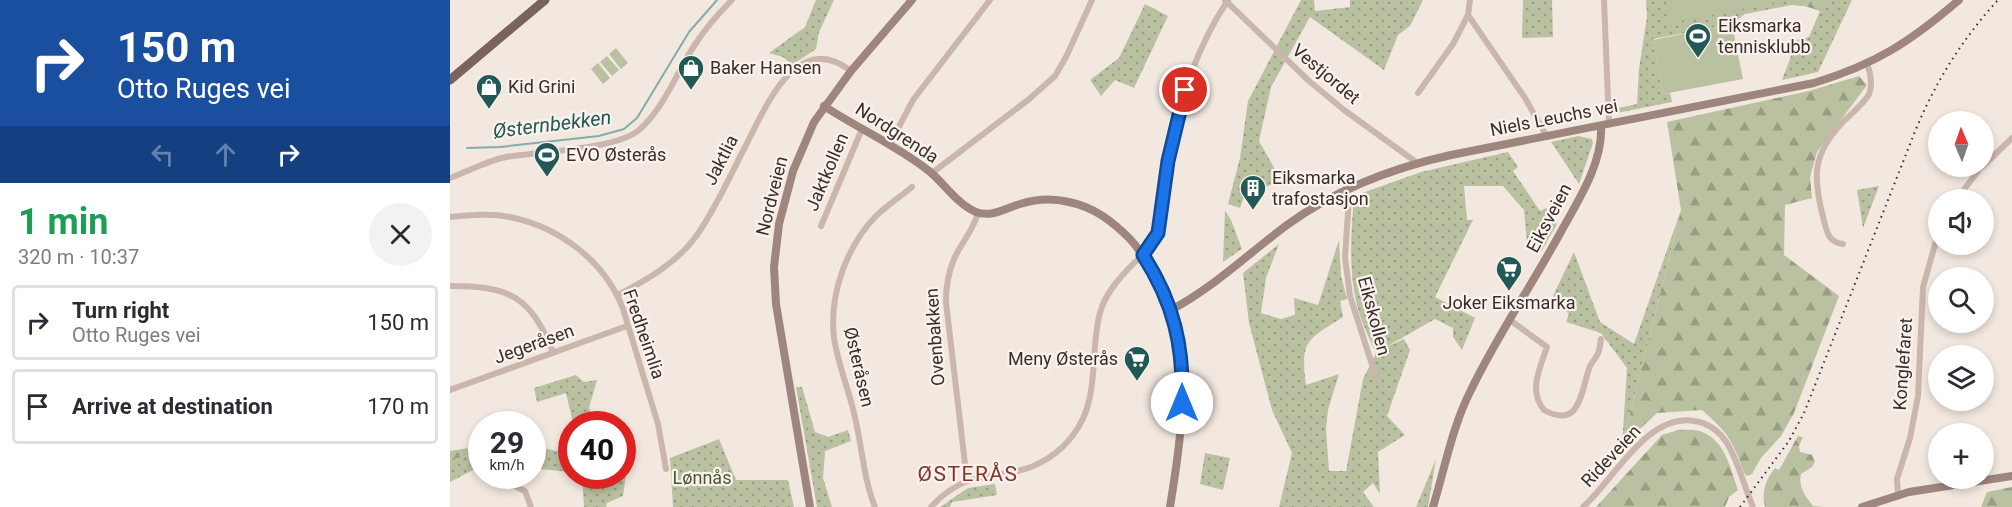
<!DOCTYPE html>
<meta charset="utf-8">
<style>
body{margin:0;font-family:Roboto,sans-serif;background:#f2f2f3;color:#2b2b33;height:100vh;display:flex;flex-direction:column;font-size:22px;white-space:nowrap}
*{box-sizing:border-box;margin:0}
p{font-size:20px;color:#7c7c81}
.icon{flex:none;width:33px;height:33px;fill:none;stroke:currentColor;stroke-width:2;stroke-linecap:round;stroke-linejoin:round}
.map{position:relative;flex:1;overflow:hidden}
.panel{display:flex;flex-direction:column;background:#fff;width:450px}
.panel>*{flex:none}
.hud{background:#1a4fa0;color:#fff;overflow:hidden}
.needle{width:39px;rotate:358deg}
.buttons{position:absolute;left:1478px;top:111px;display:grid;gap:12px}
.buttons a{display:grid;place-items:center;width:66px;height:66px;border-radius:50%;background:#fff;box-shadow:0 3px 9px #0003;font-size:30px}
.speed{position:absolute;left:18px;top:411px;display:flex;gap:12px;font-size:30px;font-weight:700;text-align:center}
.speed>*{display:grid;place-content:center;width:78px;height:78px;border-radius:50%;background:#fff;box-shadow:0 3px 9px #0003;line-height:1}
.speed small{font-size:15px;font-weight:400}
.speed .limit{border:9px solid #d22;background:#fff;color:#111}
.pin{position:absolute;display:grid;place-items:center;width:51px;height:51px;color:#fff;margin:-26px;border:3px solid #fff;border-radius:50%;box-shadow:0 2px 6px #0007}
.me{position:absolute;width:66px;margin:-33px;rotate:0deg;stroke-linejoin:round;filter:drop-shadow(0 0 4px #0008)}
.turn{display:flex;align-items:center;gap:21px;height:126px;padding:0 18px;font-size:27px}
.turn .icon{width:78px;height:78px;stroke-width:2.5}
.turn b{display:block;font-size:42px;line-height:51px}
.lanes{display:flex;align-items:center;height:57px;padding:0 18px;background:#0003;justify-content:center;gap:30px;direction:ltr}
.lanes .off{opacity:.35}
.round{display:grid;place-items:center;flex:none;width:63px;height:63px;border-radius:32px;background:#f2f2f3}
.head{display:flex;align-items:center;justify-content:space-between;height:102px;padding:0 18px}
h1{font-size:36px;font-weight:700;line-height:45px;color:#1e9e55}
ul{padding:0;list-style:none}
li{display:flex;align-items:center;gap:18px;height:75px;margin:0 12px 9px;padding:0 6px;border:3px solid #e1e1e2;border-radius:6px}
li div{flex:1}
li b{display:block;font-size:22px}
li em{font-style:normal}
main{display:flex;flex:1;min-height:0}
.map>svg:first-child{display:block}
</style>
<main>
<section class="panel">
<div class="hud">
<div class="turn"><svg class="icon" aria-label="right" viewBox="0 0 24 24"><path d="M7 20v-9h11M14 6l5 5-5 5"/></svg><div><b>150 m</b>Otto Ruges vei</div></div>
<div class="lanes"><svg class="icon off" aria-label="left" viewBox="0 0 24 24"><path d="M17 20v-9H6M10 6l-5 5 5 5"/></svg><svg class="icon off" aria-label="ahead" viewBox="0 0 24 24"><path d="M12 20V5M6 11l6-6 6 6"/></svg><svg class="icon" aria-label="right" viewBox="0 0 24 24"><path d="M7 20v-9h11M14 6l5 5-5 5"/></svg></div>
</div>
<div class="head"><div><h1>1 min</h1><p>320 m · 10:37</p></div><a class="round"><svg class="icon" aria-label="close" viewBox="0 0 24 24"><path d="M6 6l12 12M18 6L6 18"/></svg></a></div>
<ul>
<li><svg class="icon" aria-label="right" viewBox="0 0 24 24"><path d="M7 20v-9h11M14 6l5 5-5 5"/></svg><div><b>Turn right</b><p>Otto Ruges vei</p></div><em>150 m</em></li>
<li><svg class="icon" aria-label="arrive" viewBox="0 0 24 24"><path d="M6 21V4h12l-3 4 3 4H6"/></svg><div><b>Arrive at destination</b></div><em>170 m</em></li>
</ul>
</section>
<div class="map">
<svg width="1562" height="507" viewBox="0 0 1562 507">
<defs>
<pattern id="grass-dots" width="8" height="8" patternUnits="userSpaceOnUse" patternTransform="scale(1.5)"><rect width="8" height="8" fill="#bac1a0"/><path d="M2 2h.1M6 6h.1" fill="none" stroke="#989d83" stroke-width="1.8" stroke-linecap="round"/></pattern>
<pattern id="forest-firs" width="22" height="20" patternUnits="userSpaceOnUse" patternTransform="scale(1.5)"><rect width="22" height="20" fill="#bac1a0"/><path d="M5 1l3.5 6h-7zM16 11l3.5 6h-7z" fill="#989d83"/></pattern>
</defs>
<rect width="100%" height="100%" fill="#f2e8e0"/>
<path fill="url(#grass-dots)" d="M 366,0 L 384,0 L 369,32 L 366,49 L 342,65 L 333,57 L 319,53 L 355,27 Z
M 851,0 L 864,0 L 865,11 L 900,7 L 900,0 L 973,0 L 960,26 L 948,35 L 934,70 L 860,17 L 821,87 L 809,141 L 831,180 L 807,191 L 797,189 L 790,208 L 778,204 L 790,158 L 798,101 Z
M 1073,0 L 1102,0 L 1103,37 L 1072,38 Z
M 1196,0 L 1402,0 L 1368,72 L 1332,80 L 1347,40 L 1359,37 L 1370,11 L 1355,6 L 1342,5 L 1295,14 L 1282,24 L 1203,39 L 1213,94 L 1220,93 L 1222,102 L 1167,113 L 1164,109 L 1187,104 L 1189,69 L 1197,17 Z
M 695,4 L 718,16 L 684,88 L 665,80 L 651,96 L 640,80 L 669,58 Z
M 1128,136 L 1142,139 L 1143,143 L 1129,184 L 1101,142 Z
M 1058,152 L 1068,167 L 1063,171 L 1090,211 L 1096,208 L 1107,224 L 1091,252 L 1077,243 L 1074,210 L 1053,186 L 1014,186 L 1017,220 L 1023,220 L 985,297 L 1025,318 L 1012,350 L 1003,337 L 1003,328 L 985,319 L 936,347 L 954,339 L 960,350 L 937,416 L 955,435 L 928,452 L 930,494 L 923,483 L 913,492 L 924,507 L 829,507 L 842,453 L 822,410 L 799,323 L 793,273 L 829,244 L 816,278 L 811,313 L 831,319 L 845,315 L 844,298 L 868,305 L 889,240 L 891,276 L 897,299 L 890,301 L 893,317 C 857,340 850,340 856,385 L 889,374 L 878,410 L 876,429 L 879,471 L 896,471 L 913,379 L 926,353 C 920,339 912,324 908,309 C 898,271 901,234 904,196 L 971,172 Z
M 1429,186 L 1413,228 L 1407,190 Z
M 1231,210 L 1172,446 L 1177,368 L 1151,333 L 1116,322 L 1119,314 L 1103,296 L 1124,252 L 1150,322 L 1184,344 Z
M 775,211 L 781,220 L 792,249 L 773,262 Z
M 126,375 L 134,382 L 147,380 L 139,408 L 144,424 L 123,423 L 116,393 L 87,402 L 84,388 Z
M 346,387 L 352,387 L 365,432 L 378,437 L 398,430 L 401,441 L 375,451 L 373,478 L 382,507 L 367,507 Z
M 269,439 L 286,480 L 338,480 L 344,507 L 223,507 L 220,458 Z
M 83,446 L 121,454 L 121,472 L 89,469 L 83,466 Z
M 31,452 L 31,466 L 0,482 L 0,460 Z
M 755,453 L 780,458 L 773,490 L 750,484 Z
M 986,459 L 978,507 L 966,507 Z
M 173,471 L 176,474 L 173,496 L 157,503 L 156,507 L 134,507 L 132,476 L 172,476 Z
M 545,484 L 547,495 L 502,502 L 500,507 L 490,507 L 518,488 Z"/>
<path fill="url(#forest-firs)" d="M 1342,0 L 1377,0 L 1371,11 L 1355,6 L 1342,5 Z
M 1409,76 L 1417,85 L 1367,152 L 1360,177 L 1362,198 L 1335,205 L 1334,255 L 1389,296 L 1344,413 L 1331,436 L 1311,458 L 1302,474 L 1297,476 L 1294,473 C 1282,439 1279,434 1252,410 L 1207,413 L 1172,446 L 1231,210 L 1217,122 L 1359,91 Z
M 1228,430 C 1235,430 1245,429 1252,432 C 1275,440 1281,470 1288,490 L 1279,497 L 1275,507 L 1146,507 L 1212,435 Z
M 1348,436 L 1353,437 L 1349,446 L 1350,452 L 1362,455 L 1365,462 L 1362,467 L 1351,474 C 1348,487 1355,496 1363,506 L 1375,507 L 1315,507 C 1311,492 1316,479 1325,468 L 1329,470 Z
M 31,446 L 31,452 L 0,460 L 0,451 Z
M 1562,487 L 1562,507 L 1531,507 L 1537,492 Z"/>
<path fill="#bac1a0" d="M 1216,0 L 1323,0 L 1324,3 L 1220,23 Z
M 1282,24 L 1293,79 L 1213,94 L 1203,40 Z
M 166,48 L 178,63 L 171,69 L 159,54 Z
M 157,56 L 169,70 L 162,76 L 150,62 Z
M 148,63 L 160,78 L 153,84 L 141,69 Z"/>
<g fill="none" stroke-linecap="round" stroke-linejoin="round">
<path stroke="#80aeab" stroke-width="2" d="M 17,148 L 50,147 L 149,136 L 174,129 L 187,118 L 239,32 L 267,0"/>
<path stroke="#cab6ac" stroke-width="6" d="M 775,0 L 859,81 L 894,110 L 966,162
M 1020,0 L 1018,15 L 1075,98 L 1097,137
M 1154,0 L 1159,124
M 968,93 L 1003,44 L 1018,15
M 440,144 L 463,100 L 540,0
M 1533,166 L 1562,138
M 482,173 L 578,100 L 605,76 L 616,57 L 642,0
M 0,178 C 19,171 36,161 56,157 C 90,151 165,150 189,130 C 213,110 227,72 244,46 C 255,29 268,14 282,0
M 896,190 L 899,198 L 895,257 L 900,296 L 926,377
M 1506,200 L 1532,166
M 0,217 C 20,215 40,213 60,217 C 109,227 155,261 173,309 L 208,424 L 216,469
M 371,226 L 412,129
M 1393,244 C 1377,242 1377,231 1373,217 C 1363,177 1362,155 1392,123 C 1400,115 1411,106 1418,96 C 1423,88 1421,73 1417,64
M 0,286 C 60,286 80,296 103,352
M 168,295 C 197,280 228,262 247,235 C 266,208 280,176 295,147 C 315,109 346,28 401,71
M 1060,320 L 1097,347 C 1090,368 1078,391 1094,410 C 1130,430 1131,392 1139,369 C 1140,364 1144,361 1146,357 C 1150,352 1150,345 1151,339
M 0,390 L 177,326
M 517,481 L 496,302 C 496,287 498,273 504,259 C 511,243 523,231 528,213
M 65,486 L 75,491 L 81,507
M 1448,495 L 1447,479 L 1460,438 L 1468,396 L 1473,287 L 1488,234
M 425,507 C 413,477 412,445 404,413 C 398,388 388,364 384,338 C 379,295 396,247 426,216 C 437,205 450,197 462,187
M 481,507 C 491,496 503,486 518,481 C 533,475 550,475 567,471 C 588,467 610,453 623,435 C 651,400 639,353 650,313 C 655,294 669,278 683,264 C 693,255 704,246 708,233 C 716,211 714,184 719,161 C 728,104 746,48 778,0
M 1133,507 C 1164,480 1197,413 1244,421 C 1259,423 1269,431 1277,443 C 1289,463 1294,486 1303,507"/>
<path stroke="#9e857d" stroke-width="8" d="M 374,106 C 409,129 446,145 479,171 C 494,183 508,205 526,212 C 541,218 556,208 570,204 C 586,199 602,198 619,202 C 644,207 662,221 680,239 C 692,252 701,268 710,284 C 744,355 732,432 720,507
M 721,310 C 763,288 799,253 837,225 C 885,190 942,168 1001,155 L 1364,83 C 1426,64 1460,42 1509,0
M 360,507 L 326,304 L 324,267 L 329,224 L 343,171 L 364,122 L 401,71 L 462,0
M 983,507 C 995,468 1002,427 1021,390 C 1048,334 1084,282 1113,228 C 1130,198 1153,161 1151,126
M 1412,507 L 1459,492 L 1562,476"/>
<path stroke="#7a635d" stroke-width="9" d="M 0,80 L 95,0"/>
<path stroke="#392d2b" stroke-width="2" stroke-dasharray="1.5 4.5" stroke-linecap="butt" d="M 1290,507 L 1339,441 L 1354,413 L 1466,129 C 1486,81 1513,38 1548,0"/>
</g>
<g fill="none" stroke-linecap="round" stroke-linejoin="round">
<g stroke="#114b97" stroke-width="15">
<path id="route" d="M 732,403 C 734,347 724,303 693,255 L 708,233 L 718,161 L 735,90"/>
</g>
<use href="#route" stroke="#1a73e8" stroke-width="10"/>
</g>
<defs>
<g id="stadium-pin" transform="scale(1.35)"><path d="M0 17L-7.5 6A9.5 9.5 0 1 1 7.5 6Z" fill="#225956" stroke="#faf2ed"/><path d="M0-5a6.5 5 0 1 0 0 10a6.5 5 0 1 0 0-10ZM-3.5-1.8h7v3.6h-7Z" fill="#fff"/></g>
<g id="shop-pin" transform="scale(1.35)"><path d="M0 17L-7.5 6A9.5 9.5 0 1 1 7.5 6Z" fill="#225956" stroke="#faf2ed"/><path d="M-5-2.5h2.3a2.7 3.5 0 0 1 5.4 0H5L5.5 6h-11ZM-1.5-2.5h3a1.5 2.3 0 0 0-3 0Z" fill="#fff"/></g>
<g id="building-pin" transform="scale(1.35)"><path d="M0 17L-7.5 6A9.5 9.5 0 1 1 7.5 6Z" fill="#225956" stroke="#faf2ed"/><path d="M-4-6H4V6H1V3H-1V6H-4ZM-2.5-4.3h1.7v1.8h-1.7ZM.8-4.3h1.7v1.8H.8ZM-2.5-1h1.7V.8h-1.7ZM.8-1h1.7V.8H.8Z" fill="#fff"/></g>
<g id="supermarket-pin" transform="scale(1.35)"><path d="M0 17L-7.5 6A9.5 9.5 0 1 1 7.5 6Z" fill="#225956" stroke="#faf2ed"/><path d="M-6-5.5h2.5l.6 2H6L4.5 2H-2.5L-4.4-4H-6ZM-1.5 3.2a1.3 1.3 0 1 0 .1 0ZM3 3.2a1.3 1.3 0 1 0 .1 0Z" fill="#fff"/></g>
</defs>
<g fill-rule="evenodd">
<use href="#stadium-pin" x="1248" y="36"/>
<use href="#shop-pin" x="241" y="68"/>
<use href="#shop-pin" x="39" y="87"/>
<use href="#stadium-pin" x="97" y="155"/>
<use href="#building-pin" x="803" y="188"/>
<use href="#supermarket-pin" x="1059" y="269"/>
<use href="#supermarket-pin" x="687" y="359"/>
</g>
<g text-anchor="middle" stroke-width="4.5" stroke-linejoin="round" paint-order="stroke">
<g font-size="18" fill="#392d2b" stroke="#faf2ed" text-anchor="start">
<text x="1268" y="32">Eiksmarka<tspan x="1268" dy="21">tennisklubb</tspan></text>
<text x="260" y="74">Baker Hansen</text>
<text x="58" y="93">Kid Grini</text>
<text x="116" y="161">EVO Østerås</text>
<text x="822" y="184">Eiksmarka<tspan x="822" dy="21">trafostasjon</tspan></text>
<text x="1059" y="309" text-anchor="middle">Joker Eiksmarka</text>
<text x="668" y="365" text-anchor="end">Meny Østerås</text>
</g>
<g font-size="18" fill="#392d2b" stroke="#faf2ed">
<text transform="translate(876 74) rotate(40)" y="6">Vestjordet</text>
<text transform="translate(1104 118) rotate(-11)" y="6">Niels Leuchs vei</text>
<text transform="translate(447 133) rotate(33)" y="6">Nordgrenda</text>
<text transform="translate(271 160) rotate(-63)" y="6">Jaktlia</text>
<text transform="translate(377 172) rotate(-67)" y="6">Jaktkollen</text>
<text transform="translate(322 196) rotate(-76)" y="6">Nordveien</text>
<text transform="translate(1099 218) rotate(-62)" y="6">Eiksveien</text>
<text transform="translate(924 316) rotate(75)" y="6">Eikskollen</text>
<text transform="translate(194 334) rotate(71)" y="6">Fredheimlia</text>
<text transform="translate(485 337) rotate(-94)" y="6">Ovenbakken</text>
<text transform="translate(84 344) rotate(-20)" y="6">Jegeråsen</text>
<text transform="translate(1453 364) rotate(-86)" y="6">Konglefaret</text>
<text transform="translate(409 367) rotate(77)" y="6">Østeråsen</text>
<text transform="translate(1161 456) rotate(-47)" y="6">Rideveien</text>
</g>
<g font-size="18" fill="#4d562f" stroke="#faf2ed">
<text x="252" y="484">Lønnås</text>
</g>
<g font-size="20" font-style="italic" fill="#225956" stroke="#faf2ed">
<text transform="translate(102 124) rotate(-7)" y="7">Østernbekken</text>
</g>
<g font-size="21" letter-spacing="1.5" fill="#853227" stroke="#faf2ed">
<text x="518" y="481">ØSTERÅS</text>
</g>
</g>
</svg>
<div class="buttons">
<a><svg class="needle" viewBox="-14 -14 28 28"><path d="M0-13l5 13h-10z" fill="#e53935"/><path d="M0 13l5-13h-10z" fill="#7c7c81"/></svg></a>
<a><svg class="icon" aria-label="sound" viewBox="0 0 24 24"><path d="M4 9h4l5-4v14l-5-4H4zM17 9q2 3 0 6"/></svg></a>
<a><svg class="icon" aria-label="search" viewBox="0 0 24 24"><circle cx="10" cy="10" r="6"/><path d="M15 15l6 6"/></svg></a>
<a><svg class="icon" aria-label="layers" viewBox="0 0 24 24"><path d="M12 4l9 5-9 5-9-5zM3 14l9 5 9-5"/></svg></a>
<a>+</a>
</div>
<div class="speed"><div>29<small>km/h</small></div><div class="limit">40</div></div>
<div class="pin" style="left:735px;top:90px;background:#d93025"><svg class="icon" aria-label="arrive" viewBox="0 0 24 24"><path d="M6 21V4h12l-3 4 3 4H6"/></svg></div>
<svg class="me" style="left:732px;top:403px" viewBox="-20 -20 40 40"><circle r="19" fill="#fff"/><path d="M0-13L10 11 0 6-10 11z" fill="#1a73e8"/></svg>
</div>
</main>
